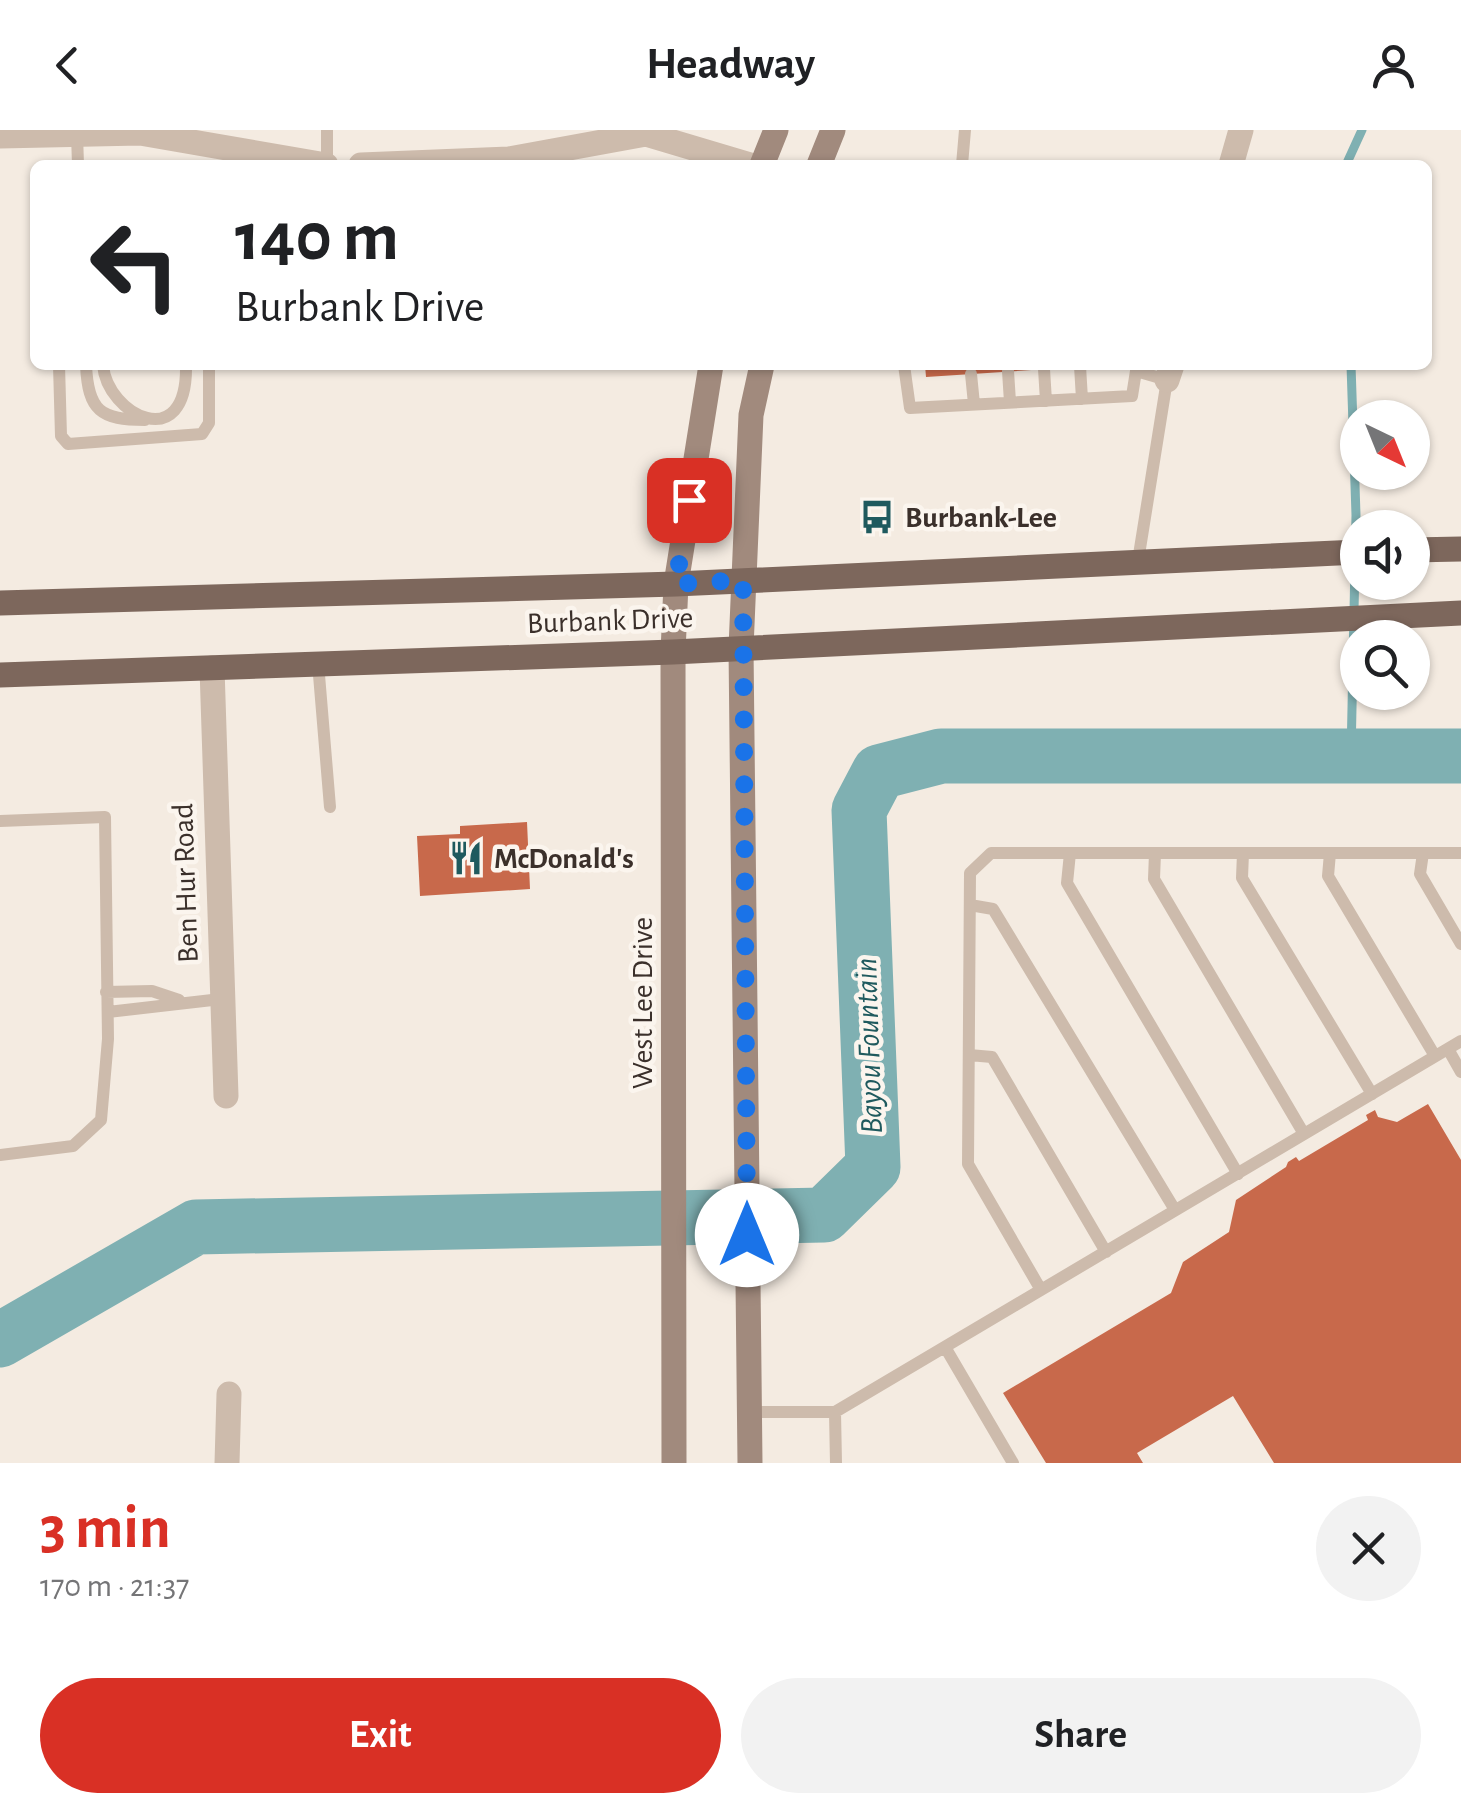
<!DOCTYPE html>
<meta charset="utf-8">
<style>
body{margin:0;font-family:"Alegreya Sans",sans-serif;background:#f2f2f2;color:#202124;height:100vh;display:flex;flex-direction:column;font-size:38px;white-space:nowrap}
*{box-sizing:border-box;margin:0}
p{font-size:32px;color:#757577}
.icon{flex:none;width:55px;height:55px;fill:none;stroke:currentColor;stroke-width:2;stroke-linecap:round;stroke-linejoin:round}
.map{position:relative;height:1333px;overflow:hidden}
.details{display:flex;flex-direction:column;background:#fff;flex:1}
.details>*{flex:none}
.banner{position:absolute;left:30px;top:30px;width:1402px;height:210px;border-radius:15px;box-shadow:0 2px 8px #0004;background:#fff;color:#202124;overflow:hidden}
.needle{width:65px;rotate:137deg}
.tools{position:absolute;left:1340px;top:270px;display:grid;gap:20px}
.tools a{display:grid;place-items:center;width:90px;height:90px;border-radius:50%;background:#fff;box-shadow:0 2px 8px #0004;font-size:50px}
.pin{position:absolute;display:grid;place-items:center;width:85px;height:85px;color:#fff;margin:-42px;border-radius:20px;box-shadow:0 5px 15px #0006}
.me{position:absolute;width:110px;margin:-55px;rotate:0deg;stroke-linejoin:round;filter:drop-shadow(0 0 8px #0008)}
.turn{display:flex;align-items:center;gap:35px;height:210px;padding:0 40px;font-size:45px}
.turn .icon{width:130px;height:130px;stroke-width:2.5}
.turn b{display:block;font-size:70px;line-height:85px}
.round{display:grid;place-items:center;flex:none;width:105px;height:105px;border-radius:52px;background:#f2f2f2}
.overview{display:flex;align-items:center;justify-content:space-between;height:170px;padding:0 40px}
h1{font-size:60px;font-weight:600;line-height:75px;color:#d93025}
.cta{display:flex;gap:20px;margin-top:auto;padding:20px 40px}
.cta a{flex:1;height:115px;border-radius:60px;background:#d93025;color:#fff;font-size:40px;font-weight:600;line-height:115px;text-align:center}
.cta a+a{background:#f2f2f2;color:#202124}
header{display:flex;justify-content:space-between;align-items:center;height:130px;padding:0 40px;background:#fff;font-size:45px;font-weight:600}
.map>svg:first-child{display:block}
</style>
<header><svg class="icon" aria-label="back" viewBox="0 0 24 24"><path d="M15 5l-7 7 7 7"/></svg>Headway<svg class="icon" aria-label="person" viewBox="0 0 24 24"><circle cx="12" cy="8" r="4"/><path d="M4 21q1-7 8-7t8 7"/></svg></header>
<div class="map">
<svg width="1461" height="1333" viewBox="0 0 1461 1333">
<rect width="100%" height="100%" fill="#f4ebe1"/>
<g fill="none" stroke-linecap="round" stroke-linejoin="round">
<path stroke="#7fb0b2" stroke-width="9" d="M 1346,35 L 1362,0
M 1351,235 L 1356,385 L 1351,626"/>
<path stroke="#7fb0b2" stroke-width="55" d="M 0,1210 L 196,1097 L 824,1085 L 873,1037 L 859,680 L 879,642 L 941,626 L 1461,626"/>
</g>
<path fill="#c8694b" d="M 925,235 L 1062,235 L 1062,238 L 926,247 Z
M 527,692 L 530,759 L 420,766 L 417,706 L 460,704 L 460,696 Z
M 1428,974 L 1461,1030 L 1461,1333 L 1274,1333 L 1233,1266 L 1137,1323 L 1143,1333 L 1046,1333 L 1003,1263 L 1171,1163 L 1183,1132 L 1229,1102 L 1236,1070 L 1286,1037 L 1288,1032 L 1296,1027 L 1299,1031 L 1368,990 L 1366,985 L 1375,980 L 1378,987 L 1397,992 Z"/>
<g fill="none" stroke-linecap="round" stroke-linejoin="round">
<path stroke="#cdbbac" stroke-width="12" d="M 327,0 L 327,35
M 77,4 L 78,35
M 962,35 L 965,0
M 59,235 L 61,306 L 68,314 L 202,304 L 209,293 L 209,235
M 86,235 C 88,281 101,290 145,290
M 103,235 C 107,285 188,326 186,235
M 904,235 L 910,278 L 1132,266 L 1136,241
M 1136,235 L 1136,241 L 1167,250 L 1138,431
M 1080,236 L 1082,269
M 1044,239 L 1046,271
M 1008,241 L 1010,272
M 971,244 L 974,274
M 318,533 L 330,677
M 0,691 L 105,687 L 108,909 L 101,990 L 73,1016 L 0,1025
M 1070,723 L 1067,753 L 1238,1044
M 1155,723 L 1154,749 L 1304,1004
M 1243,723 L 1242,748 L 1372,964
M 1330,723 L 1328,746 L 1435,926
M 1423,723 L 1420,744 L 1461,814
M 970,775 L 993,779 L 1175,1080
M 106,862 L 152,861 L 179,870
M 108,882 L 221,869
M 1448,919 L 1461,942
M 969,925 L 992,927 L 1106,1122
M 1041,1160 L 968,1034 L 970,743 L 991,723 L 1461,723
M 945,1217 L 1013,1333
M 749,1282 L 835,1282 L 1461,911
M 835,1282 L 836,1333"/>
<path stroke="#cdbbac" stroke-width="25" d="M 0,6 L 140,3 L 326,35
M 361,35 L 509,29 L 646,4 L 750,35
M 1231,35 L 1241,0
M 1167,250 L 1172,235
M 212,538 L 226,966
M 227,1333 L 229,1264"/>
<path stroke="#a18a7d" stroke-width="25" d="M 762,35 L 776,0
M 819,35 L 833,0
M 674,1333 L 673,522 L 676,454 L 711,235
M 750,1333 L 741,518 L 751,285 L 762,235"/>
<path stroke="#7d675c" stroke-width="25" d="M 1412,420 L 1461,419
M 0,473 L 676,454 L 1358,422
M 0,545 L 673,522 L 1461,483"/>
</g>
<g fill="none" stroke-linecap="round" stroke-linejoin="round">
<path stroke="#1a73e8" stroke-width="18" stroke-dasharray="0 32.4" d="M 689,370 L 676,454 L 743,450 L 747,1105"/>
</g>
<defs>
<g id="bus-bare" transform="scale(2.7)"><path d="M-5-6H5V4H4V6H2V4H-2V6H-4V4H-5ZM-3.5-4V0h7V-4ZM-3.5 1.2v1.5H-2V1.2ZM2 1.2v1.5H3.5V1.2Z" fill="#1f5a5e" stroke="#fbf5ee" stroke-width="2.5" paint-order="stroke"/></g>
<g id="restaurant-bare" transform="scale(2.7)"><path d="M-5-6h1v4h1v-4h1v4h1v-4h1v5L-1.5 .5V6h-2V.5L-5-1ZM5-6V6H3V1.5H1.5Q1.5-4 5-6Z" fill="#1f5a5e" stroke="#fbf5ee" stroke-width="2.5" paint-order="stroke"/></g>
</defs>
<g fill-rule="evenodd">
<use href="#bus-bare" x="877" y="387"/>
<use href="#restaurant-bare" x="466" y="728"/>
</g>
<g text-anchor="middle" stroke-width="9" stroke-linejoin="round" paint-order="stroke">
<g font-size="30" font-weight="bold" fill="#3b302b" stroke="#fbf5ee" text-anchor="start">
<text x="905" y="397">Burbank-Lee</text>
<text x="494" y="738">McDonald's</text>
</g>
<g font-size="30" fill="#3b302b" stroke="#fbf5ee">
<text transform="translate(610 490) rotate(-2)" y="10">Burbank Drive</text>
<text transform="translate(185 753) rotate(-92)" y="10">Ben Hur Road</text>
<text transform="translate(642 873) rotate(-90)" y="10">West Lee Drive</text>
</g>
<g font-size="32" font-style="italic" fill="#1f5a5e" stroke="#fbf5ee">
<text transform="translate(868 916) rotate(-92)" y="11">Bayou Fountain</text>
</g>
</g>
</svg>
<div class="tools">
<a><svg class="needle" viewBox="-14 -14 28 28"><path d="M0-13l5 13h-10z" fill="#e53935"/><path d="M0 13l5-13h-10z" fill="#757577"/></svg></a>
<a><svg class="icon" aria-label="sound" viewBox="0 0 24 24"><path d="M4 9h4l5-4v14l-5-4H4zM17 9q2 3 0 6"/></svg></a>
<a><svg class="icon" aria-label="search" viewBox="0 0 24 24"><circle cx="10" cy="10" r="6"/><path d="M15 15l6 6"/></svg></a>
</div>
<div class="pin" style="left:689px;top:370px;background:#d93025"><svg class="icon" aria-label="arrive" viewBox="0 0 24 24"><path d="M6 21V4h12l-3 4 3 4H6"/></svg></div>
<svg class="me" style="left:747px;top:1105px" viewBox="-20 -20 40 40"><circle r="19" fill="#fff"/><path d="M0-13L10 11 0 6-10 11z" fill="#1a73e8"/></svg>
<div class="banner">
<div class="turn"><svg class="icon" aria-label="left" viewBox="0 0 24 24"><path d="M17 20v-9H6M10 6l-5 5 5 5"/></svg><div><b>140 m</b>Burbank Drive</div></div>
</div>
</div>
<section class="details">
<div class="overview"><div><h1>3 min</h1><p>170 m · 21:37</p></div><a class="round"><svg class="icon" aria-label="close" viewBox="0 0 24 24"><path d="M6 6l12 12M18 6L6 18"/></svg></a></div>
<div class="cta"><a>Exit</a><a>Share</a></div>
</section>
